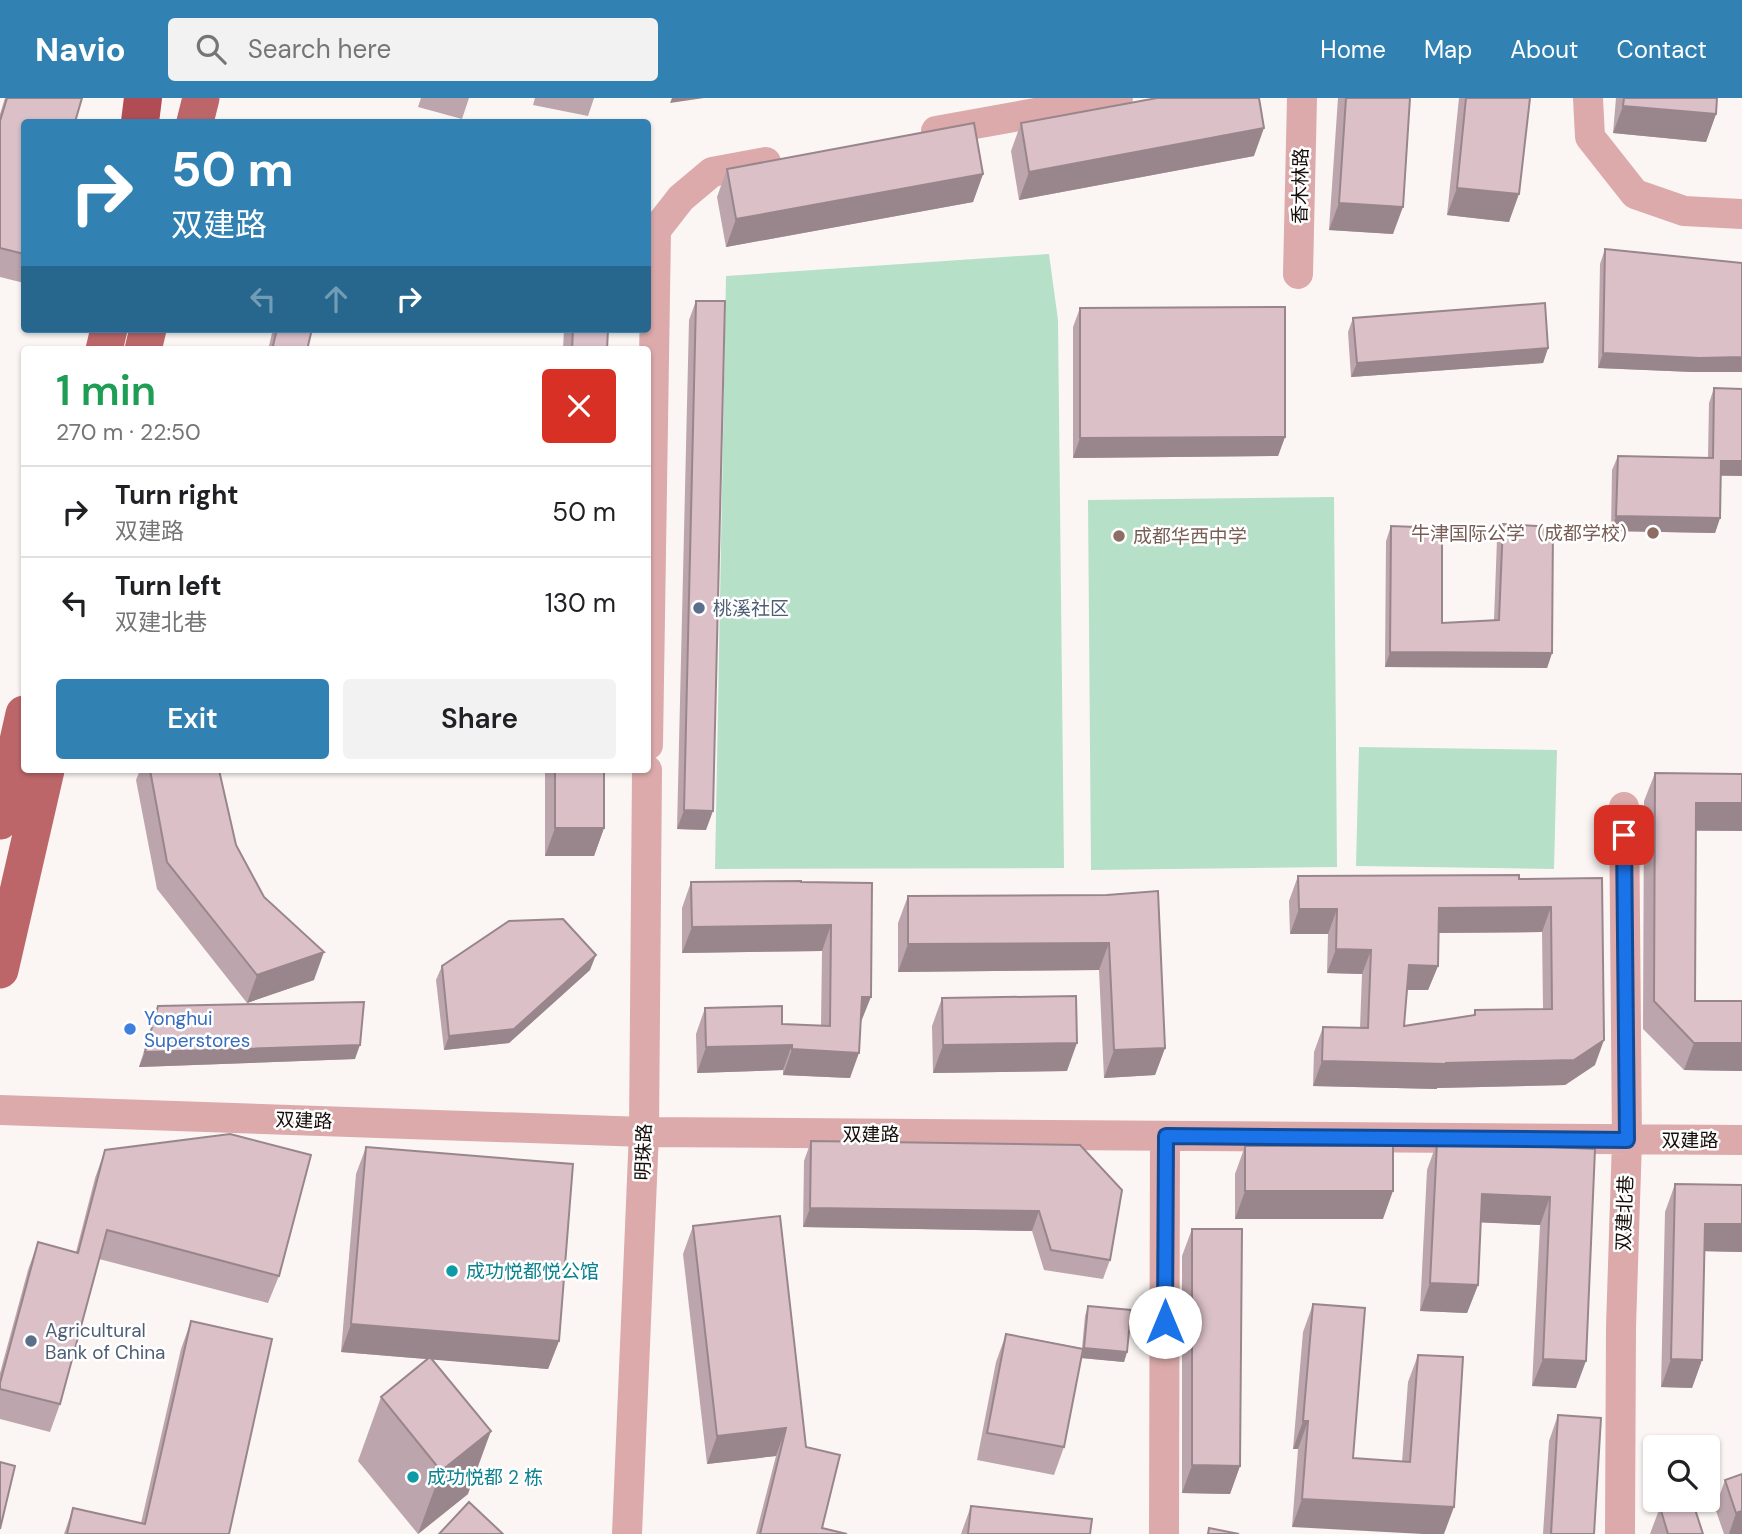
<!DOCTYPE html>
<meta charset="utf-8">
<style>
body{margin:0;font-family:"DM Sans","Noto Sans SC",sans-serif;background:#f2f2f2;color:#202124;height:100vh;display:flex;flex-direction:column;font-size:26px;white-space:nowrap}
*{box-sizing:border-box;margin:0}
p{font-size:23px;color:#757577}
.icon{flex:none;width:38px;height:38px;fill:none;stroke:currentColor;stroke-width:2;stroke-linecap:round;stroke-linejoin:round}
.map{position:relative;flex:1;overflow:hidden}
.drawer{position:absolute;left:21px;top:248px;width:630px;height:427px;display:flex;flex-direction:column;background:#fff;border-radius:7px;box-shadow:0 2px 5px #0004}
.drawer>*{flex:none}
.top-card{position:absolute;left:21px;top:21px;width:630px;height:214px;border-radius:7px;box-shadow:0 2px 5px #0004;background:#3181b2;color:#fff;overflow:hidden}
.tools{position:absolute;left:1643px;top:1337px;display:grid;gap:14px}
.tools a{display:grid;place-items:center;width:77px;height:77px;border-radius:7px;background:#fff;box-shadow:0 2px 5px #0004;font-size:35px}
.pin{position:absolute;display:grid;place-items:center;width:60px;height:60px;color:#fff;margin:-30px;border-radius:14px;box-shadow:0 4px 10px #0006}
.me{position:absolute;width:77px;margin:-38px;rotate:0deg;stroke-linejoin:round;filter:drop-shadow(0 0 5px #0008)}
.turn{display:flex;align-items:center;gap:24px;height:147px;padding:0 35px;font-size:32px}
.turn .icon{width:91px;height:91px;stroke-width:2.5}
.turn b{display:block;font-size:49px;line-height:60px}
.lanes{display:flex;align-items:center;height:66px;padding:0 35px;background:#0003;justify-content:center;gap:35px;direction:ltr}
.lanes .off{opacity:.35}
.round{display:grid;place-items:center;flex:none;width:74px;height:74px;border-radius:7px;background:#f2f2f2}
.overview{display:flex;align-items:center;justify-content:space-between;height:119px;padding:0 35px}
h1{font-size:42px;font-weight:600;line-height:52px;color:#1e9e55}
.cta{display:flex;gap:14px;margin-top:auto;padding:14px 35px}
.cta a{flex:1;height:80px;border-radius:7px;background:#3181b2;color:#fff;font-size:28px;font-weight:600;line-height:80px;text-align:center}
.cta a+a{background:#f2f2f2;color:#202124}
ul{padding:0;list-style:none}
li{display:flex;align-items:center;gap:21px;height:91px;padding:0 35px;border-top:2px solid #e0e0e0}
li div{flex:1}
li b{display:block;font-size:26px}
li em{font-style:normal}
header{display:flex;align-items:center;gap:42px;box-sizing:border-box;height:98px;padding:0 35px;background:#3181b2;color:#fff}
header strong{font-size:33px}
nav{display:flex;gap:38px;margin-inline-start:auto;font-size:24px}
.search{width:490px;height:63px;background:#f2f2f2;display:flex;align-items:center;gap:18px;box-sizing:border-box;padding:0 24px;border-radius:7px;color:#757577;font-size:26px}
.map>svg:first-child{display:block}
</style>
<header>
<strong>Navio</strong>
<div class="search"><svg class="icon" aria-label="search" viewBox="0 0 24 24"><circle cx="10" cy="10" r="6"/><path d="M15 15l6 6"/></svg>Search here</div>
<nav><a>Home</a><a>Map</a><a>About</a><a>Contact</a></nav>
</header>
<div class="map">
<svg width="1742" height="1436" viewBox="0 0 1742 1436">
<rect width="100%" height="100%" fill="#fbf6f4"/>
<path fill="#b7e0c8" d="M 1049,156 L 1058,222 L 1064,770 L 715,771 L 726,178 Z
M 1334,399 L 1337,769 L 1091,772 L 1088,402 Z
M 1359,649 L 1557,652 L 1554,771 L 1356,768 Z"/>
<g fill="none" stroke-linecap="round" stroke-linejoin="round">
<path stroke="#dcaaaa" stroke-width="30" d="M 1588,0 L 1590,39 L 1635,96 L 1684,113 L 1742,116
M 936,33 L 1118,0
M 1298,176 L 1302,0
M 648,647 L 656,132 L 681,100 L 712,74 L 766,64
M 0,1012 L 644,1034 L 1742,1042
M 627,1436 L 644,1034 L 647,672
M 1164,1436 L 1165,1038
M 1620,1436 L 1621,1229 L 1627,1042 L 1624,709"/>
<path stroke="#bd666a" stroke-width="37" d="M 195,24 L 201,0
M 104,252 L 109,231
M 143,252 L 148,231
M 0,723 L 24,616
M 0,872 L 46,672"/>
<path stroke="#b04c53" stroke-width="38" d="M 140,24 L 143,0"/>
</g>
<path fill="#bca5ac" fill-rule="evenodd" d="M 5,0 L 82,0 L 24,24 L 24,185 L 0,179 L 0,16 Z
M 421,0 L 469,0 L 462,21 L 418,9 Z
M 535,0 L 594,0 L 588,18 L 533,7 Z
M 1338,0 L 1410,0 L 1393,136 L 1329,132 Z
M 1459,0 L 1530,0 L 1509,124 L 1447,117 Z
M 1616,0 L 1717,0 L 1716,16 L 1706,44 L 1613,35 Z
M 1021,25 L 1254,58 L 1019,102 L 1011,53 Z
M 727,71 L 983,76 L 973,104 L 726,149 L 717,99 Z
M 1605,151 L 1742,165 L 1742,274 L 1693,274 L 1598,270 L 1600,166 Z
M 696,203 L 706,732 L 677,731 L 689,222 Z
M 1080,210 L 1285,339 L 1278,358 L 1073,360 L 1073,229 Z
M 1353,220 L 1548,250 L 1543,265 L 1351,279 L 1348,234 Z
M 273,231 L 312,231 L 307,252 L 268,252 Z
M 564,231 L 608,231 L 607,252 L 563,252 Z
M 1714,290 L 1742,291 L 1742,378 L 1721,378 L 1720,420 L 1715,435 L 1611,433 L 1612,372 L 1618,358 L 1708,360 L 1709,305 Z
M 1503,426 L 1552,555 L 1547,570 L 1385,569 L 1386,443 L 1391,428 L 1442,525 L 1494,522 L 1497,441 Z
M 140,672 L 219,672 L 236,747 L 264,799 L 314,882 L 247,905 L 157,791 L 136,682 Z
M 545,672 L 604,672 L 604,730 L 594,758 L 545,758 Z
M 1655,675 L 1742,676 L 1742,733 L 1696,733 L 1695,903 L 1742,903 L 1742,973 L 1684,972 L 1643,931 L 1644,703 Z
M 1298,778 L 1519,781 L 1602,780 L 1595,967 L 1565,987 L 1437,990 L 1437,991 L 1313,988 L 1314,954 L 1323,929 L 1360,930 L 1362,876 L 1327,875 L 1328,836 L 1290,836 L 1289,803 ZM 1542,834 L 1543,911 L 1475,912 L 1473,918 L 1404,928 L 1407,892 L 1428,892 L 1438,868 L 1438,835 Z
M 691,784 L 872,785 L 861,924 L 850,980 L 783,977 L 783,972 L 697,975 L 696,936 L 705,910 L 782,926 L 821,928 L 822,853 L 682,855 L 682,810 Z
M 1107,797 L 1165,950 L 1155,977 L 1104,980 L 1099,872 L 898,874 L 898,825 L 908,798 Z
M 442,868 L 590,872 L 509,945 L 444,952 L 436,882 Z
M 942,900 L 1067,973 L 933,975 L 932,928 Z
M 158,908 L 355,961 L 139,969 Z
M 811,1043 L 1122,1092 L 1110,1162 L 1103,1181 L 1044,1172 L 1032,1133 L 803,1129 L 804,1063 Z
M 1437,1044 L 1595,1051 L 1576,1290 L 1532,1288 L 1540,1127 L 1480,1124 L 1478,1187 L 1467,1215 L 1420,1213 L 1427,1072 Z
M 1245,1048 L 1383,1121 L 1235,1121 L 1235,1076 Z
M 366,1049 L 559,1243 L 548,1271 L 432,1261 L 468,1396 L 418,1436 L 358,1363 L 381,1299 L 428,1261 L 341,1254 L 356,1076 Z
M 105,1052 L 279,1178 L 268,1205 L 99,1161 L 60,1306 L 50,1334 L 0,1321 L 0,1275 L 28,1172 L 38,1144 L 76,1154 L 95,1080 Z
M 1675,1086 L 1742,1087 L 1742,1154 L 1704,1153 L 1702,1262 L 1692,1290 L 1661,1289 L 1665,1114 Z
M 693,1128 L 806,1349 L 822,1430 L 847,1436 L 756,1436 L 776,1358 L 707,1366 L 683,1156 Z
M 1192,1131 L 1240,1368 L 1230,1396 L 1182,1395 L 1182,1158 Z
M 1313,1206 L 1353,1360 L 1402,1364 L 1408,1284 L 1418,1257 L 1454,1409 L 1292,1429 L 1298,1351 L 1293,1351 L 1303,1234 Z
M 1088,1208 L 1127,1254 L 1124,1264 L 1081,1260 L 1064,1349 L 1054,1377 L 977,1362 L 996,1264 L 1006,1236 L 1082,1250 L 1085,1218 Z
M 191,1223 L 229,1436 L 64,1436 L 73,1410 L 141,1425 L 181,1251 Z
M 1558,1317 L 1594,1436 L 1543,1436 L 1549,1343 Z
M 1742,1376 L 1742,1436 L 1724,1436 L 1715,1410 L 1725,1382 Z
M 971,1408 L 1090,1436 L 961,1436 Z
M 1660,1409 L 1703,1436 L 1650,1436 Z"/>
<path fill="#99868c" d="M 672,0 L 704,0 L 670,5 Z
M 1623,8 L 1716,16 L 1706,44 L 1613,35 Z
M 1264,30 L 1254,58 L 1019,102 L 1029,74 Z
M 983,76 L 973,104 L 726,149 L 736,121 Z
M 1457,90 L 1519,96 L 1509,124 L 1447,117 Z
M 1339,105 L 1403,109 L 1393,136 L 1329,132 Z
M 1548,250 L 1543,265 L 1351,279 L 1357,265 Z
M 1603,255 L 1742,259 L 1742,274 L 1693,274 L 1598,270 Z
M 1285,339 L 1278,358 L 1073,360 L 1080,340 Z
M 1721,363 L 1742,363 L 1742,378 L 1716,377 Z
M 1616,418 L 1720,420 L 1715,435 L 1611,433 Z
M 1390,554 L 1552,555 L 1547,570 L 1385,569 Z
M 1696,705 L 1742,705 L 1742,733 L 1686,732 Z
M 684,712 L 713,713 L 706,732 L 677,731 Z
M 555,730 L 604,730 L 594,758 L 545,758 Z
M 1551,809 L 1542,834 L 1430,835 L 1439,810 Z
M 1299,811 L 1337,811 L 1328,836 L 1290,836 Z
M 831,827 L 822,853 L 682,855 L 692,829 Z
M 1109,845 L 1099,872 L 898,874 L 908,846 Z
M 1336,851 L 1371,852 L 1362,876 L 1327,875 Z
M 324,854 L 314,882 L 247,905 L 257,877 Z
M 596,857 L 590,872 L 509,945 L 444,952 L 449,938 Z
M 1409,867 L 1438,868 L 1428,892 L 1400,892 Z
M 862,899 L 871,899 L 861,924 Z
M 1604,942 L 1595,967 L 1565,987 L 1437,990 L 1437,991 L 1313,988 L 1322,963 L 1446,965 Z
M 1077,945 L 1067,973 L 933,975 L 943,947 Z
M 1694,945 L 1742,945 L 1742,973 L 1684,972 Z
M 360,947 L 355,961 L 139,969 L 145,954 Z
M 792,947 L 783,972 L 697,975 L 706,949 Z
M 1165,950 L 1155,977 L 1104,980 L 1114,952 Z
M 792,951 L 859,955 L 850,980 L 783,977 Z
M 1245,1093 L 1393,1093 L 1383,1121 L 1235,1121 Z
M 1482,1096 L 1550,1099 L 1540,1127 L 1471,1124 Z
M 810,1110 L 1039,1113 L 1032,1133 L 803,1129 Z
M 1705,1126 L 1742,1126 L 1742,1154 L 1695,1153 Z
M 1430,1185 L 1478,1187 L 1467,1215 L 1420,1213 Z
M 351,1226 L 559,1243 L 548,1271 L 341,1254 Z
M 1084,1250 L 1127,1254 L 1124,1264 L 1081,1260 Z
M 1543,1261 L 1586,1263 L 1576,1290 L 1532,1288 Z
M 1671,1261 L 1702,1262 L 1692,1290 L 1661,1289 Z
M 1303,1323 L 1308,1323 L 1298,1351 L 1293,1351 Z
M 786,1330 L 776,1358 L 707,1366 L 717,1338 Z
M 491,1333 L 468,1396 L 418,1436 L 441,1373 Z
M 1192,1367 L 1240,1368 L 1230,1396 L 1182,1395 Z
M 1302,1401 L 1454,1409 L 1444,1436 L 1423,1436 L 1292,1429 Z
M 1742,1413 L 1742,1436 L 1729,1436 L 1736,1415 Z"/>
<path fill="#dbc0c8" stroke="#99868c" stroke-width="2" fill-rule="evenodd" d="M 7,0 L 82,0 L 75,24 L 24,24 L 24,156 L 0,150 L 0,23 Z
M 1157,0 L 1259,0 L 1264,30 L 1029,74 L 1021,25 Z
M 1346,0 L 1410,0 L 1403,109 L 1339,105 Z
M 1466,0 L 1530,0 L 1519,96 L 1457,90 Z
M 1624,0 L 1717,0 L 1716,16 L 1623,8 Z
M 974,25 L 983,76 L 736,121 L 727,71 Z
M 1605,151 L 1742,165 L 1742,259 L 1699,260 L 1603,255 Z
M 696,203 L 725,203 L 713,713 L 684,712 Z
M 1545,205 L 1548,250 L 1357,265 L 1353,220 Z
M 1285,209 L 1285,339 L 1080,340 L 1080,210 Z
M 277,231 L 312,231 L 307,252 L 272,252 Z
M 573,231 L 608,231 L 607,252 L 572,252 Z
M 1714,290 L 1742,291 L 1742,363 L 1721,363 L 1720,420 L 1616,418 L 1618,358 L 1713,360 Z
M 1503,426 L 1553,429 L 1552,555 L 1390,554 L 1391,428 L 1442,430 L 1442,525 L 1499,522 Z
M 150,672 L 219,672 L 236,747 L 264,799 L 324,854 L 257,877 L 167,764 Z
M 555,672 L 604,672 L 604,730 L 555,730 Z
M 1655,675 L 1742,676 L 1742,705 L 1696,705 L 1695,903 L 1742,903 L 1742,945 L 1694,945 L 1654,903 Z
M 1519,777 L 1519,781 L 1602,780 L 1604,942 L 1574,962 L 1446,965 L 1446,966 L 1322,963 L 1323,929 L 1368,930 L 1371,852 L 1336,851 L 1337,811 L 1299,811 L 1298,778 ZM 1551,809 L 1552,911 L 1475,912 L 1475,917 L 1404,928 L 1409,867 L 1438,868 L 1439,810 Z
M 801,783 L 801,784 L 872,785 L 871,899 L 862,899 L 859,955 L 792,951 L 792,947 L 706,949 L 705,910 L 782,908 L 782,926 L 830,928 L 831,827 L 692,829 L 691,784 Z
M 1158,793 L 1165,950 L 1114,952 L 1109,845 L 908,846 L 908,798 L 1107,797 Z
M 563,821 L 596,857 L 514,931 L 449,938 L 442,868 L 509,823 Z
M 1076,898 L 1077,945 L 943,947 L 942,900 Z
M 364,904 L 360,947 L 145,954 L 158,908 Z
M 230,1036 L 311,1057 L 279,1178 L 107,1132 L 60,1306 L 0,1291 L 0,1285 L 38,1144 L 78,1155 L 105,1052 Z
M 811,1043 L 1080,1047 L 1122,1092 L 1110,1162 L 1051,1152 L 1039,1113 L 810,1110 Z
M 1437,1044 L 1595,1051 L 1586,1263 L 1543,1261 L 1550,1099 L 1482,1096 L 1478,1187 L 1430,1185 Z
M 1245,1048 L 1393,1048 L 1393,1093 L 1245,1093 Z
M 366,1049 L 573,1066 L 559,1243 L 351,1226 Z
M 1675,1086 L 1742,1087 L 1742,1126 L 1705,1126 L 1702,1262 L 1671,1261 Z
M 780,1118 L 806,1349 L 840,1357 L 822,1430 L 847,1436 L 760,1436 L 786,1330 L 717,1338 L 693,1128 Z
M 1192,1131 L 1242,1131 L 1240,1368 L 1192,1367 Z
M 1313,1206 L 1365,1210 L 1353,1360 L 1410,1364 L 1418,1257 L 1463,1259 L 1454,1409 L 1302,1401 L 1308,1323 L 1303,1323 Z
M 1088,1208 L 1131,1212 L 1127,1254 L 1084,1250 Z
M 191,1223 L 272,1241 L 229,1436 L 67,1436 L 73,1410 L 145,1426 Z
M 1006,1236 L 1083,1251 L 1064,1349 L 987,1335 Z
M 430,1259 L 491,1333 L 441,1373 L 381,1299 Z
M 1558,1317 L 1601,1320 L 1594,1436 L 1551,1436 Z
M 0,1364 L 15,1368 L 0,1431 Z
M 1742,1376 L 1742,1413 L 1736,1415 L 1725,1382 Z
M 1681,1402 L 1692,1402 L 1703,1436 L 1668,1436 L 1660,1409 Z
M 469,1404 L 503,1436 L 439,1436 Z
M 971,1408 L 1092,1421 L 1090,1436 L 968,1436 Z
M 1209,1430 L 1239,1436 L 1208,1436 Z"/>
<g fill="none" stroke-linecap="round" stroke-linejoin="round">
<g stroke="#114b97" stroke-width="18">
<path id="route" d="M 1165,1224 L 1166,1038 L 1627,1042 L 1624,737"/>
</g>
<use href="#route" stroke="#1a73e8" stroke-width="12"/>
</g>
<g fill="#8d6e63" stroke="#fff" stroke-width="2.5">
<circle cx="1653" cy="435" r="7"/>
<circle cx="1119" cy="438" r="7"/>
</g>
<g fill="#5c6f8a" stroke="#fff" stroke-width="2.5">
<circle cx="699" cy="510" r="7"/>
<circle cx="31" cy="1243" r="7"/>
</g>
<circle fill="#3f7fe0" stroke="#fff" stroke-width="2.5" cx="130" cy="931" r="7"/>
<g fill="#0f9aa8" stroke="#fff" stroke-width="2.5">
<circle cx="452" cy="1173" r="7"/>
<circle cx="413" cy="1379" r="7"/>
</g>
<g text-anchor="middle" stroke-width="5" stroke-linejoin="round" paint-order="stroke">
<g font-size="19" fill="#160e0a" stroke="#fff">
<text transform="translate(1300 88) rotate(-89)" y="7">香木林路</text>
<text transform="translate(304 1022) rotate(2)" y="7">双建路</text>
<text x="871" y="1043">双建路</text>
<text x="1690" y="1049">双建路</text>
<text transform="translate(643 1054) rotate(-88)" y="7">明珠路</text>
<text transform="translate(1624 1115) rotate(-88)" y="7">双建北巷</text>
</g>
<g font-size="19" fill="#785e54" stroke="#fff" text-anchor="end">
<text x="1639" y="442">牛津国际公学（成都学校）</text>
<text x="1133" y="445" text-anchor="start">成都华西中学</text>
</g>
<g font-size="19" fill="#4e5e75" stroke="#fff" text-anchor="start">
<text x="713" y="517">桃溪社区</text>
<text x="45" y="1239">Agricultural<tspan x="45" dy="22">Bank of China</tspan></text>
</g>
<g font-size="19" fill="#366cbe" stroke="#fff" text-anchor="start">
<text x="144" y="927">Yonghui<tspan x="144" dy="22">Superstores</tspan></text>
</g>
<g font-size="19" fill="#0d838f" stroke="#fff" text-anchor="start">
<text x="466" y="1180">成功悦都悦公馆</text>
<text x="427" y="1386">成功悦都 2 栋</text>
</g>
</g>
</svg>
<div class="tools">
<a><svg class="icon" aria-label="search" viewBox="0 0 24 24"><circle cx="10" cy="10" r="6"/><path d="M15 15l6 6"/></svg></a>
</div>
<div class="pin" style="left:1624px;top:737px;background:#d93025"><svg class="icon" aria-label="arrive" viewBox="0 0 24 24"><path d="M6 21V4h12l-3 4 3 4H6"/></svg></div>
<svg class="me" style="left:1165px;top:1224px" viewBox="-20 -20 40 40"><circle r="19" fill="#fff"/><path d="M0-13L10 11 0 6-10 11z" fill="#1a73e8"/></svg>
<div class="top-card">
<div class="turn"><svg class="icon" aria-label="right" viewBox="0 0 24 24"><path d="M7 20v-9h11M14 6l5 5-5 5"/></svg><div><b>50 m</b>双建路</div></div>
<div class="lanes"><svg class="icon off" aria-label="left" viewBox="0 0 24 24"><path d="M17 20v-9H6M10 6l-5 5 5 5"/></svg><svg class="icon off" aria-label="ahead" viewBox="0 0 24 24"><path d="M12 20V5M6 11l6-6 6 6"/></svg><svg class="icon" aria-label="right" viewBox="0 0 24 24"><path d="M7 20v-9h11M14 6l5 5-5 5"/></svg></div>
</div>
<section class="drawer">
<div class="overview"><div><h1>1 min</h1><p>270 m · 22:50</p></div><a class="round" style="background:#d93025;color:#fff"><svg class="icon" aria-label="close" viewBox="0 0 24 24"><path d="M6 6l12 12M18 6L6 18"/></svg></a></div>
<ul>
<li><svg class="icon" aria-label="right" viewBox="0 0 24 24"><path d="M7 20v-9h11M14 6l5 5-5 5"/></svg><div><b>Turn right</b><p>双建路</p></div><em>50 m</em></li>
<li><svg class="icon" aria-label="left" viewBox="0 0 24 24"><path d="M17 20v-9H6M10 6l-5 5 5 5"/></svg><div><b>Turn left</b><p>双建北巷</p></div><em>130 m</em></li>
</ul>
<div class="cta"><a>Exit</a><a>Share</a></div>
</section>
</div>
